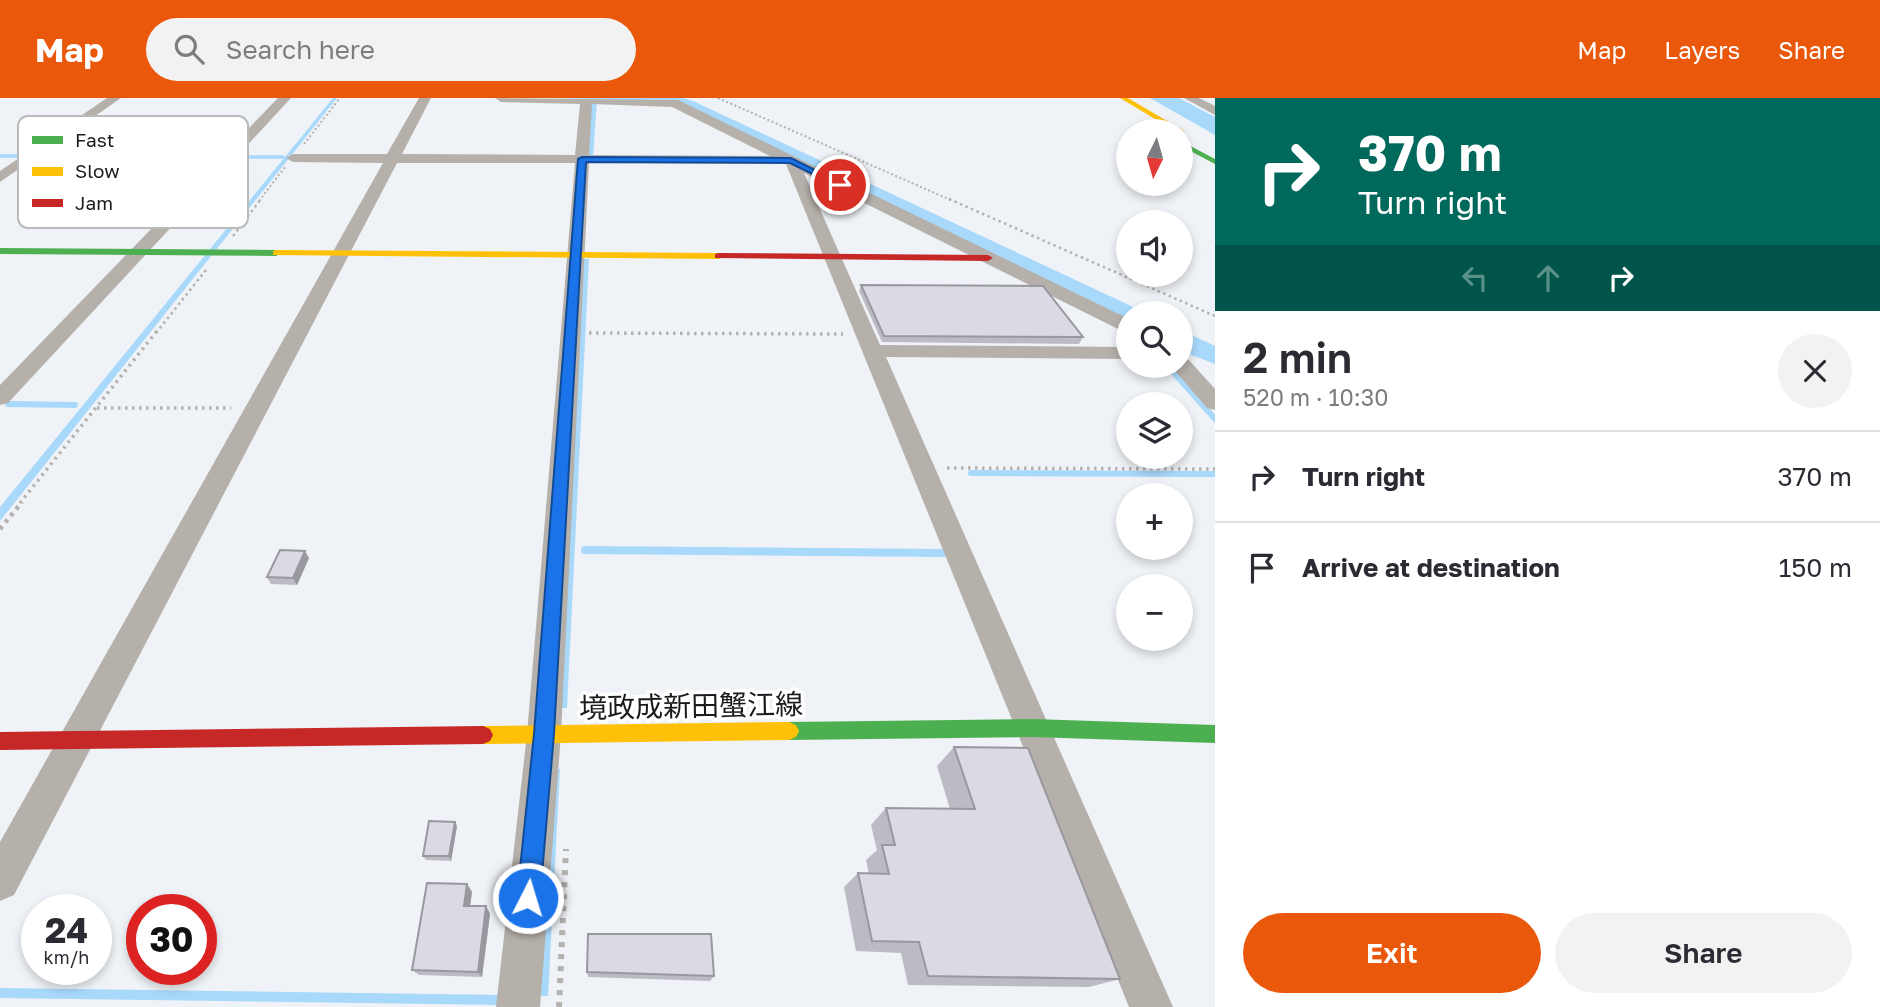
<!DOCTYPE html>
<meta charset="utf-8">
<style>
body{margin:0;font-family:"Golos Text","Noto Sans JP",sans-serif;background:#f2f2f3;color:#2b2b33;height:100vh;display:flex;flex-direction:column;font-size:26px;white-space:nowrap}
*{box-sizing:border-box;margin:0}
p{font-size:23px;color:#7c7c81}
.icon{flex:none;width:38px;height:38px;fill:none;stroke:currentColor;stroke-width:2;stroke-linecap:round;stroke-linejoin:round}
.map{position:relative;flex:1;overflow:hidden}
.sheet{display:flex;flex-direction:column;background:#fff;width:665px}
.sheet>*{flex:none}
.top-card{background:#00695c;color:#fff;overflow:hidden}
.needle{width:46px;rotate:185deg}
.buttons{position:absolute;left:1116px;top:21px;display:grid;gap:14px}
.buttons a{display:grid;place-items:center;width:77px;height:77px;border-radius:50%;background:#fff;box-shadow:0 4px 10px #0003;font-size:35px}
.speed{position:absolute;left:21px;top:796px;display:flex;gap:14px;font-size:35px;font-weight:700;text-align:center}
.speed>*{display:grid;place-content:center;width:91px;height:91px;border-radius:50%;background:#fff;box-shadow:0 4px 10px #0003;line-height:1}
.speed small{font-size:18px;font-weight:400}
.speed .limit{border:10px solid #d22;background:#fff;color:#111}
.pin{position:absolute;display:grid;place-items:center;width:60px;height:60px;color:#fff;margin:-30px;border:4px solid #fff;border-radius:50%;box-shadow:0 2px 7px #0007}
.me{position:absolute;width:77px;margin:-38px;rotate:5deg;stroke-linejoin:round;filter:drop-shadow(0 0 5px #0008)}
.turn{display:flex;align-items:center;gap:24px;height:147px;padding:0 28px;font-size:32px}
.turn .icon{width:91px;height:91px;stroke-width:2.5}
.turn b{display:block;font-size:49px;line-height:60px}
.lanes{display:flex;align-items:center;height:66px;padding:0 28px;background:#0003;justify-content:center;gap:35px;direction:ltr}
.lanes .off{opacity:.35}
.round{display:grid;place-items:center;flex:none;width:74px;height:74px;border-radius:37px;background:#f2f2f3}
.summary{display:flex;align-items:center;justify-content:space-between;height:119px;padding:0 28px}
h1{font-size:42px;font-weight:600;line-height:52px}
.cta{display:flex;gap:14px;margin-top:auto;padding:14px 28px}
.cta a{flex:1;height:80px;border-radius:42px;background:#ea580c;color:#fff;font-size:28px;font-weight:600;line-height:80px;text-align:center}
.cta a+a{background:#f2f2f3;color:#2b2b33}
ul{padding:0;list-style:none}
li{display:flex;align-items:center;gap:21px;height:91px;padding:0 28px;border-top:2px solid #e1e1e2}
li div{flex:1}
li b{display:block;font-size:26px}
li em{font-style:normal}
header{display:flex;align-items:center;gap:42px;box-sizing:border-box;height:98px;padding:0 35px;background:#ea580c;color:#fff}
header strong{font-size:33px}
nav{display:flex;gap:38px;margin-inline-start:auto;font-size:24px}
.search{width:490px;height:63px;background:#f2f2f3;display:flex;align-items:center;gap:18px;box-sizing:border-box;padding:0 24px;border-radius:38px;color:#7c7c81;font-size:26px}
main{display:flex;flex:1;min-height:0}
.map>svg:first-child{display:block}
</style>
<header>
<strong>Map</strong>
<div class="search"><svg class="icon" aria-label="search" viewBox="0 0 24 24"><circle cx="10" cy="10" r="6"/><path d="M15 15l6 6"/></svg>Search here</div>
<nav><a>Map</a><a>Layers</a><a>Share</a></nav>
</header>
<main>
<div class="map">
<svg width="1215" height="909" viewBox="0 0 1215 909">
<rect width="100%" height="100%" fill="#eff2f6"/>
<path fill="#a8d9fb" d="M 333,0 L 337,0 L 0,423 L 0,409 Z
M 551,0 L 683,0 L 693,3 L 1146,215 L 1129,215 L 1129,224 L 683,7 L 597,1 L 593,60 L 588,60 L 590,1 Z
M 1150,0 L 1179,0 L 1215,19 L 1215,37 Z
M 582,161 L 589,161 L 567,610 L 554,610 Z
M 1181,232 L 1215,248 L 1215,266 L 1181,253 Z
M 546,671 L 560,671 L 548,898 L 531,898 Z"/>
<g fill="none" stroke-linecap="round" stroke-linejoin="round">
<path stroke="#a8d9fb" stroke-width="3.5" d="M 0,58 L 23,58
M 41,58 L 218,59
M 239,59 L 283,59"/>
<path stroke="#a8d9fb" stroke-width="6" d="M 1168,268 L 1215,321
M 8,306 L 75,307
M 971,375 L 1215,376"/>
<path stroke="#a8d9fb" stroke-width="8" d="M 585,452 L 947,455"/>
<path stroke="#a8d9fb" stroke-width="10" d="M 0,895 L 503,902"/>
<path stroke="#b4b1ae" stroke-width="2" stroke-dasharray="2 2.5" stroke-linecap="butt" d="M 718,0 L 953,103
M 304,46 L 340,0
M 259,103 L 285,69"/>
<path stroke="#b4b1ae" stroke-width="2.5" stroke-dasharray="2.5 3.5" stroke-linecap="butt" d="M 949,101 L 1215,218
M 233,138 L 261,101
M 156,235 L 206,172"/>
<path stroke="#b4b1ae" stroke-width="3.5" stroke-dasharray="2.5 4.5" stroke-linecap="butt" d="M 589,235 L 843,236
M 97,310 L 231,310
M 947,370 L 1215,371
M 20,405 L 157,233"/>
<path stroke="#b4b1ae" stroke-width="4.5" stroke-dasharray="3.5 5" stroke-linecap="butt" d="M 0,431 L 22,404"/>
<path stroke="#b4b1ae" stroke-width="6" stroke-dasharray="5 7" stroke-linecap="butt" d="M 559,909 L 566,751"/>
<path fill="#b6b0aa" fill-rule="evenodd" d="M 107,0 L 121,0 L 0,84 L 0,73 Z
M 278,0 L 291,0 L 8,305 L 0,307 L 0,287 Z
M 419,0 L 431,0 L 402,56 L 575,57 L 580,6 L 501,4 L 495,0 L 678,2 L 1129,221 L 1129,235 L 1122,233 L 804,75 L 880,247 L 1129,249 L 1129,261 L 886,259 L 1173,909 L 1129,909 L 786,66 L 589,65 L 561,636 L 540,909 L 496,909 L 527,636 L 575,65 L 397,65 L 14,797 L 0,803 L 0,744 L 383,65 L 293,64 L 286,60 L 293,56 L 387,56 ZM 592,6 L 672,9 L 770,58 L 589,57 Z
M 1184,0 L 1199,0 L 1215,8 L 1215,17 Z
M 1181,261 L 1189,262 L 1215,291 L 1215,312 L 1207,310 L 1171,268 L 1181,268 Z"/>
<path fill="#4caf50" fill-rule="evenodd" d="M 1181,43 L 1215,61 L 1215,66 L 1181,48 Z
M 0,150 L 276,152 L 281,155 L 276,158 L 0,156 Z
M 1032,621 L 1215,627 L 1215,645 L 1032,639 L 789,642 L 782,639 L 779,633 L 782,627 L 789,624 Z"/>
<path fill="#ffc107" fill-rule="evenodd" d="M 1120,0 L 1128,0 L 1184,33 L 1175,33 Z
M 276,152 L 719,155 L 724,158 L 719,161 L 273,157 L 273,153 Z
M 789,624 L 796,627 L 799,633 L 796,639 L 789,642 L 483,646 L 476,643 L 473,637 L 476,631 L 483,628 Z"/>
<path fill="#c62828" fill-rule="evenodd" d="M 719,155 L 988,157 L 993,160 L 988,163 L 715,160 L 715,156 Z
M 483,628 L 490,631 L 493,637 L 490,643 L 483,646 L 0,652 L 0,634 Z"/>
</g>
<path fill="#bcbbc3" d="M 861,187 L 1083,239 L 1079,246 L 882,244 L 859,193 Z
M 309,460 L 297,487 L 271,486 L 267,479 Z
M 954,649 L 1120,881 L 1089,889 L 908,887 L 901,855 L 856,853 L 844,789 L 858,775 L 869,776 L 866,762 L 877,752 L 871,727 L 886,710 L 950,711 L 937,668 Z
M 457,728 L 451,763 L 426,762 L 423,758 Z
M 467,786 L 472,794 L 470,808 L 486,808 L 490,816 L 482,879 L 419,877 L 412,872 Z
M 587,874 L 714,878 L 710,883 L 588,879 Z"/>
<path fill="#99989f" d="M 305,453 L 309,460 L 297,487 L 293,480 Z
M 455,724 L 457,728 L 451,763 L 449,758 Z
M 467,786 L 472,794 L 469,815 L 464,808 Z
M 486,808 L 490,816 L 482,879 L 478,874 Z"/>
<path fill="#dbd9e3" stroke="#99989f" stroke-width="2" d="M 861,187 L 1043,188 L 1083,239 L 884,238 Z
M 280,452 L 305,453 L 293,480 L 267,479 Z
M 954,649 L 1028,650 L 1120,881 L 928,878 L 919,844 L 872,843 L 858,775 L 889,776 L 882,747 L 895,747 L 886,710 L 975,711 Z
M 429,723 L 455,724 L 449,758 L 423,758 Z
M 427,785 L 467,786 L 464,808 L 486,808 L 478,874 L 412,872 Z
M 588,836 L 711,836 L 714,878 L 587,874 Z"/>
<path fill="#1a73e8" stroke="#114b97" stroke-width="2" d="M 582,59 L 791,60 L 845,87 L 837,88 L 790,65 L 586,64 L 554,636 L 540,800 L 536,808 L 528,811 L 520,808 L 517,800 L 534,636 L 578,61 Z"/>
<g text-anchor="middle" stroke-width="7" stroke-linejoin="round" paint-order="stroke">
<g font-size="28" fill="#191b1d" stroke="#fff">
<text transform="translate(691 608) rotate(-1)" y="10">境政成新田蟹江線</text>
</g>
</g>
<rect x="18" y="18" width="230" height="112" rx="10" fill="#fff" stroke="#babbbb" stroke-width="2"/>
<rect x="32" y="38" width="31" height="8" fill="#4caf50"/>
<rect x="32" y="69" width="31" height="9" fill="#ffc107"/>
<rect x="32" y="101" width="31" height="8" fill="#c62828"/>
<g font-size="19" fill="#191b1d">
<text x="75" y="49">Fast</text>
<text x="75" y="80">Slow</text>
<text x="75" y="112">Jam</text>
</g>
</svg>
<div class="buttons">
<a><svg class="needle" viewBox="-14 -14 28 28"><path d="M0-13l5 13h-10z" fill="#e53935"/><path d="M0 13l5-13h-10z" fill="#7c7c81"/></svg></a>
<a><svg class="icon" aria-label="sound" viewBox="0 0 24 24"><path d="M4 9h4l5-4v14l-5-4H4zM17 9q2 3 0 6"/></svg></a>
<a><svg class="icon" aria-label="search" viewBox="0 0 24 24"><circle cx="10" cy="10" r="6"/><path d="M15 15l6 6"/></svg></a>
<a><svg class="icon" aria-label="layers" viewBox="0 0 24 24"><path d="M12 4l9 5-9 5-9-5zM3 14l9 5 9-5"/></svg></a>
<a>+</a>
<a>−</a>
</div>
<div class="speed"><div>24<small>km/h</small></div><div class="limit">30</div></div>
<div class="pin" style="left:840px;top:87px;background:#d93025"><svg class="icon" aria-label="arrive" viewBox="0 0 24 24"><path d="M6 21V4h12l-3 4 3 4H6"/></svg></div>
<svg class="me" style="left:528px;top:800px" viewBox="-20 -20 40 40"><circle r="17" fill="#1a73e8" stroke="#fff" stroke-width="3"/><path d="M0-11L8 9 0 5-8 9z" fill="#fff"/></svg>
</div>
<section class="sheet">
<div class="top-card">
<div class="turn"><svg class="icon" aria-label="right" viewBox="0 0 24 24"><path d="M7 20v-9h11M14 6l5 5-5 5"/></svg><div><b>370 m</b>Turn right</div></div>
<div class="lanes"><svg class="icon off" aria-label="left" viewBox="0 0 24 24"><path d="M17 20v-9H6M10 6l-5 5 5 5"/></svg><svg class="icon off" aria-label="ahead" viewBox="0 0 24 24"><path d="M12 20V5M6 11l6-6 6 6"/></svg><svg class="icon" aria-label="right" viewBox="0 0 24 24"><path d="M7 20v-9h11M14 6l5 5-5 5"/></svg></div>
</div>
<div class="summary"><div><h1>2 min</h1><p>520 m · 10:30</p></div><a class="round"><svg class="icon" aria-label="close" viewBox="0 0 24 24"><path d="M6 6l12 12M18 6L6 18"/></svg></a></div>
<ul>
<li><svg class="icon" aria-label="right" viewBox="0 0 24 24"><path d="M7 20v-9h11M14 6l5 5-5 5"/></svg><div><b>Turn right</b></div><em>370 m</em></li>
<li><svg class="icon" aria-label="arrive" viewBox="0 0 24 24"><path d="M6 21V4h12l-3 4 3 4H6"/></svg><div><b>Arrive at destination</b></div><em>150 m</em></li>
</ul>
<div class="cta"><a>Exit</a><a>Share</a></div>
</section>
</main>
